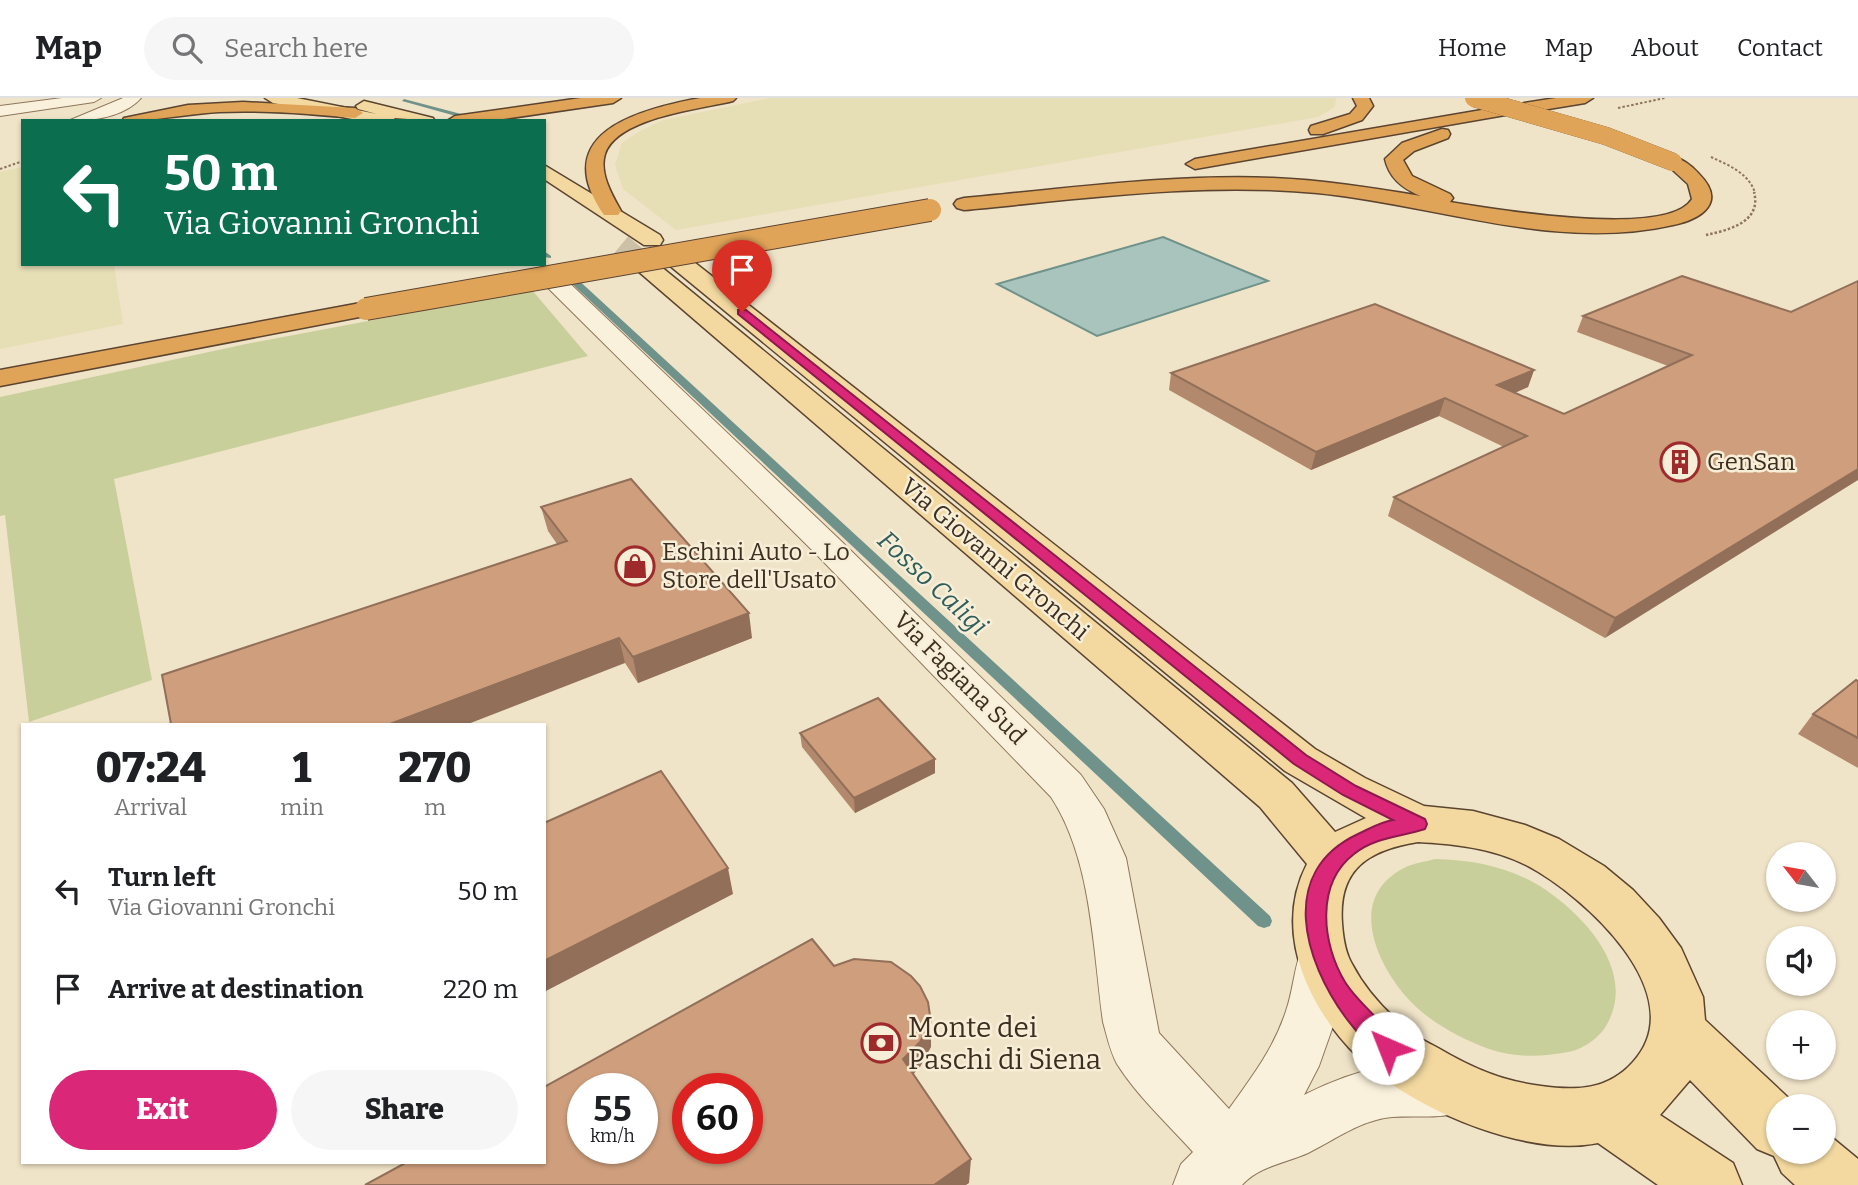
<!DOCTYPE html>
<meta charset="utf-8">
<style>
body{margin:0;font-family:Bitter,serif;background:#f6f6f6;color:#202124;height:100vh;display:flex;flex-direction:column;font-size:26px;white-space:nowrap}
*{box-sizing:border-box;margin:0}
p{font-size:23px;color:#757577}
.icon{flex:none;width:38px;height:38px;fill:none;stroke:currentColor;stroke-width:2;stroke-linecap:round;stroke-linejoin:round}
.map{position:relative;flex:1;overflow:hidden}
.panel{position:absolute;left:21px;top:625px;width:525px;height:441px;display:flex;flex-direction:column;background:#fff;border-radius:0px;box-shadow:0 2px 5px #0004}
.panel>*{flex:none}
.hud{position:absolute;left:21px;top:21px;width:525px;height:147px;border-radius:0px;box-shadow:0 2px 5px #0004;background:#0b6e4f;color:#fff;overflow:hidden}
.needle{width:46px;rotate:301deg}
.fabs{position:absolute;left:1766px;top:744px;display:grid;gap:14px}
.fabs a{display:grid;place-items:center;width:70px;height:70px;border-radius:50%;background:#fff;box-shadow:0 2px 5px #0004;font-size:35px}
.speed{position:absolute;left:567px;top:975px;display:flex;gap:14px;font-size:35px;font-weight:700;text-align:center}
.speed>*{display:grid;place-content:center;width:91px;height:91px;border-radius:50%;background:#fff;box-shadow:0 2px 5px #0004;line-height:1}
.speed small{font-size:18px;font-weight:400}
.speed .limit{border:10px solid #d22;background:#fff;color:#111}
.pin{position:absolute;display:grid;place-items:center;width:60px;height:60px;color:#fff;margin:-72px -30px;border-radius:50% 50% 50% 0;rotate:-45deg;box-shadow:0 0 7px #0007}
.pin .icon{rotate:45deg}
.me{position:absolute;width:77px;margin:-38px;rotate:316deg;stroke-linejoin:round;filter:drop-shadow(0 0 5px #0008)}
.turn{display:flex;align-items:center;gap:24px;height:147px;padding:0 28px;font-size:32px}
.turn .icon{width:91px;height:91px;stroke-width:2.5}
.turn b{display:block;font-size:49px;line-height:60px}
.eta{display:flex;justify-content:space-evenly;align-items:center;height:119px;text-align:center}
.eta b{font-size:42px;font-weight:800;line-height:49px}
.primary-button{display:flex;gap:14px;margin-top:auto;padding:14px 28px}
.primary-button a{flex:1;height:80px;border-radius:42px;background:#db2777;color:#fff;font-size:28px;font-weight:800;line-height:80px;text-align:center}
.primary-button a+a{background:#f6f6f6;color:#202124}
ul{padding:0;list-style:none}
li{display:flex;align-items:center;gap:21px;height:98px;padding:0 28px}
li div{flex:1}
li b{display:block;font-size:26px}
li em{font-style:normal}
header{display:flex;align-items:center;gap:42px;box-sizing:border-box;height:98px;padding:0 35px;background:#fff;border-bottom:2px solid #e0e0e0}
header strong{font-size:33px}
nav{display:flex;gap:38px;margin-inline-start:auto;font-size:24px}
.search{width:490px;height:63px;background:#f6f6f6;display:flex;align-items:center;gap:18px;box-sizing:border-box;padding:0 24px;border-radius:38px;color:#757577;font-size:26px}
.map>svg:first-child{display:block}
</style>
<header>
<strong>Map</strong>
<div class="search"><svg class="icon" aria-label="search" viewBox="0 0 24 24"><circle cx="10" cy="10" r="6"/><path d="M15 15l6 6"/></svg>Search here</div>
<nav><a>Home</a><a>Map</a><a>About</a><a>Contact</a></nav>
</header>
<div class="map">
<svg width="1858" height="1087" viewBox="0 0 1858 1087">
<rect width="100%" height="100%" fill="#f0e4c8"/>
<path fill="#e6deb5" d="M 770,0 L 1336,0 L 1335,9 L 1318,19 L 676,132 L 623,91 L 615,67 L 622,45 L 640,33 L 663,22 Z
M 23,69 L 23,166 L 114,166 L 123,226 L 0,251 L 0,74 Z"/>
<path fill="#c9cf9b" d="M 532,192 L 588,258 L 114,381 L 152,582 L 29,624 L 5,417 L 0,418 L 0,299 L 246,246 Z
M 1435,761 C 1474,762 1512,769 1546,792 C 1588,821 1637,876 1606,928 C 1599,940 1582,952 1568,954 C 1542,959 1515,960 1489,951 C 1462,941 1433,926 1412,905 C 1377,869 1345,800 1404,770 C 1413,765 1425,764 1435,761 Z"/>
<path fill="#a9c4bc" stroke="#6f938a" stroke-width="2" d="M 1163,139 L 1268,183 L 1097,238 L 997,186 Z"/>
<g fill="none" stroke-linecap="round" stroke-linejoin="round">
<path fill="#6f938a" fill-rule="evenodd" d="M 404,1 L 465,17 L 466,18 L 463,20 L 402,3 Z
M 544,153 L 551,158 L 551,160 L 544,159 Z
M 568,178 L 574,178 L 1270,818 L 1272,823 L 1270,828 L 1264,830 L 1258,828 L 568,182 Z"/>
<path stroke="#ccc0a6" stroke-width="22" stroke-dasharray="22 10" stroke-linecap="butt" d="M 621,147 L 646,168"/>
<g stroke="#8d765c" stroke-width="2">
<path id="street" d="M 62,0 L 101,0 L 94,4 L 0,18 L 0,8 Z
M 123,0 L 141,0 C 124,19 93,23 68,23 Z
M 554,176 L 562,178 L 840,442 L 1081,677 L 1104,711 L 1126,760 L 1159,935 L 1229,1011 C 1252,979 1274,950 1286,913 C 1294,890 1294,867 1304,845 L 1322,839 L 1340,845 L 1347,860 L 1339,911 L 1319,968 L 1304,997 C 1353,972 1419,952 1471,973 L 1479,992 L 1471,1011 C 1443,1022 1421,1017 1392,1019 C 1361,1022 1336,1041 1308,1055 C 1286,1065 1259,1068 1242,1087 L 1173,1087 L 1181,1066 L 1193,1054 C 1168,1026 1137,998 1117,966 C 1110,953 1107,938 1103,924 C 1093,852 1092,761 1051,699 L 816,456 L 546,188 L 543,183 L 546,178 Z"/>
</g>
<g stroke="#5b4430" stroke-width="3">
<path id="primary" d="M 265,0 L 297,0 L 377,16 L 358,11 L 356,8 L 364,3 L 433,20 L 435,23 L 394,20 L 396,23 L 362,23 L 273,5 Z
M 544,67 L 660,137 L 663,142 L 660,147 L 644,147 L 544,81 Z
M 677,155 L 685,157 L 1315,651 L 1365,680 L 1424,708 L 1473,713 L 1525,727 L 1559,741 L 1604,768 L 1633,792 L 1659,820 L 1681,850 L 1703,899 L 1705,922 L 1797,1008 L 1778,1008 L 1778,1054 L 1824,1054 L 1824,1033 L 1858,1061 L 1858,1087 L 1795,1087 L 1782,1075 L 1774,1058 L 1757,1051 L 1690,982 L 1660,1017 L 1733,1065 L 1742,1087 L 1658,1087 L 1598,1045 C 1528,1059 1424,1015 1370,970 C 1313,921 1270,838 1307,766 L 1260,709 L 638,173 L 635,168 L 638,163 L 654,163 L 1292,685 L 1335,734 L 1366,720 L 1285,673 L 669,167 L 666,162 L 669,157 ZM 1418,744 C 1455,746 1492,750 1526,767 C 1584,797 1694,897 1633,964 C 1608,992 1577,993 1541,988 C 1502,983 1472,970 1438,950 C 1427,944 1416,939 1407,931 C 1385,913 1365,891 1352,866 C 1345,854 1343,839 1342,825 C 1338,770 1369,752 1418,744 Z"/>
</g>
<g stroke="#5b4430" stroke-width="3">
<path id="highway" d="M 581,0 L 621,0 L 613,5 L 490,23 L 447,23 L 455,18 Z
M 700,0 L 736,0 L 733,3 C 702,11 617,19 605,56 C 599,75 612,97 621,113 L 618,117 L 604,117 C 548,36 636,12 700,0 Z
M 1353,0 L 1369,0 L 1373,8 L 1362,22 L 1323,36 L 1311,36 L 1309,32 L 1311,28 L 1350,16 L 1357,8 Z
M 1556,0 L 1593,0 L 1585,5 L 1524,15 L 1516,10 L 1524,5 Z
M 243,4 L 355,10 L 363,15 L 355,20 C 310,16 265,12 219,14 C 186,16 155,23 122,23 L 124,20 L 188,7 Z
M 1505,8 L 1511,10 L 1513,13 L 1511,16 L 1195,71 L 1186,66 L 1195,61 Z
M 1442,31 L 1448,32 L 1450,36 L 1448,40 L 1414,53 L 1403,62 L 1412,78 L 1450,96 L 1453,100 L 1450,104 C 1493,111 1668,141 1692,101 L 1688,86 L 1664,64 L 1673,59 C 1683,61 1692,68 1699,76 C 1727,104 1702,121 1673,127 C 1555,154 1433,106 1317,95 C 1199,84 1081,101 964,112 L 957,110 L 954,106 L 957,102 L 964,100 C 1066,91 1169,76 1273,80 C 1322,82 1372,90 1421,98 C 1403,91 1389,80 1385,61 L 1402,45 Z
M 366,204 L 375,206 L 378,211 L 375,216 L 0,288 L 0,272 Z"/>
</g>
<path stroke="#8d765c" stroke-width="2" stroke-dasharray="2.5 2" stroke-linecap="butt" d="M 1618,10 L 1665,0
M 23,51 L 23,58
M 1711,59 C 1728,67 1749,75 1755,95
M 0,71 L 23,63"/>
<path stroke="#8d765c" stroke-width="2.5" stroke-dasharray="2.5 2" stroke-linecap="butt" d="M 1706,137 C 1729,132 1762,124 1754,94"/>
<use href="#street" fill="#faf1dc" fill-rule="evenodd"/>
<use href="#primary" fill="#f3d9a0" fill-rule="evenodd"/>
<use href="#highway" fill="#e0a458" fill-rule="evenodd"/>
<g stroke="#5b4430" stroke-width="18" stroke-linecap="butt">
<path id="highway-bridge-far1" d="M 1474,0 L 1606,38 L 1673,64"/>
</g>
<g stroke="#5b4430" stroke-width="24" stroke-linecap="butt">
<path id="highway-bridge" d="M 366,211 L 930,112"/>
</g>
<use href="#highway-bridge-far1" stroke="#e0a458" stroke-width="18"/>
<use href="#highway-bridge" stroke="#e0a458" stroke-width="22"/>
</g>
<path fill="#b2896c" d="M 1791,214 L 1605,540 L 1388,418 L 1394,399 L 1504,349 L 1439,318 L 1311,372 L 1169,292 L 1171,275 L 1534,272 L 1528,289 L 1515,295 L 1564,316 L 1668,268 L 1577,234 L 1583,218 Z
M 541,409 L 752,540 L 638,585 L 625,565 L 557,446 L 548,433 Z
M 1858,583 L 1858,670 L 1798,636 L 1813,616 Z
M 800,635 L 935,661 L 935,675 L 855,715 L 802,649 Z"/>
<path fill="#916f58" d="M 1534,272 L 1528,289 L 1491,305 L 1497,287 Z
M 1445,300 L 1439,318 L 1311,372 L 1316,354 Z
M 1858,371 L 1858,382 L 1605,540 L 1615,520 Z
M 749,515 L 752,540 L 638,585 L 633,559 Z
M 619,540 L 625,565 L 468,626 L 390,626 Z
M 935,661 L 935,675 L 855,715 L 854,700 Z
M 728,770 L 733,796 L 544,894 L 544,863 Z
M 931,924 L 931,949 L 920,969 L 904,986 L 903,961 Z
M 971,1061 L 969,1085 L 966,1087 L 934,1087 Z"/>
<path fill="#cf9f7d" stroke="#916f58" stroke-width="2" fill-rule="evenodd" d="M 1682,178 L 1791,214 L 1858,183 L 1858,371 L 1615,520 L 1394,399 L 1527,338 L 1445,300 L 1316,354 L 1171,275 L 1375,206 L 1534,272 L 1497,287 L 1564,316 L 1692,257 L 1583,218 Z
M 631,381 L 749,515 L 633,559 L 619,540 L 390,626 L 171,626 L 162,577 L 567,443 L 541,409 Z
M 1856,582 L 1858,583 L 1858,640 L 1813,616 Z
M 878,600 L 935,661 L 854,700 L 800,635 Z
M 661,673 L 728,770 L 544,863 L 544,725 Z
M 812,841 L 834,868 L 854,861 L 891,864 L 911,878 L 920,888 L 928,904 L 931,924 L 920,944 L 903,961 L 971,1061 L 934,1087 L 365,1087 L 407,1064 L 544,1064 L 544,989 ZM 583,990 L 642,990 L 642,1050 L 583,1050 ZM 688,990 L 747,990 L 747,1050 L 688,1050 Z"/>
<path fill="#db2777" stroke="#8e194d" stroke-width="2" d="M 738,212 L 746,212 L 1306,657 L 1356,688 L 1425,721 L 1427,726 L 1425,731 C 1401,739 1375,739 1354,756 C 1315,786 1322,846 1345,884 C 1359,907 1389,927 1400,950 L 1396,957 L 1388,960 C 1372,954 1357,934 1346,920 C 1304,863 1277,774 1358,736 C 1369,731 1380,724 1393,722 L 1343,697 L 1294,666 L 738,216 Z"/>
<defs>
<g id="building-ring" transform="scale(2.0125)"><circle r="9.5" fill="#f7eed8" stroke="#9e2a2b" stroke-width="1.5"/><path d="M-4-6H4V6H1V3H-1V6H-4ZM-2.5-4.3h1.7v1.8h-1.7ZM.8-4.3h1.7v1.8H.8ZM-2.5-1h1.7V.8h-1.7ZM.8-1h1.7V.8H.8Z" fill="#9e2a2b"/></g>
<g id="shop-ring" transform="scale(2.0125)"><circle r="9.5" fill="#f7eed8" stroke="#9e2a2b" stroke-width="1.5"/><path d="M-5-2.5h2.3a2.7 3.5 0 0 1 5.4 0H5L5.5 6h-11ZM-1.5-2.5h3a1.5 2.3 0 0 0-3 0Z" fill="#9e2a2b"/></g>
<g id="bank-ring" transform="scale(2.0125)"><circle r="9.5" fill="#f7eed8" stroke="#9e2a2b" stroke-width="1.5"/><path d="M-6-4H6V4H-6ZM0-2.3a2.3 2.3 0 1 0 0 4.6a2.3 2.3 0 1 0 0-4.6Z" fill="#9e2a2b"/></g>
</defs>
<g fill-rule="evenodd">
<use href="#building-ring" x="1680" y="364"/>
<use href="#shop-ring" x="635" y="468"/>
<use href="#bank-ring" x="881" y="945"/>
</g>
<g text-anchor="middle" stroke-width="5" stroke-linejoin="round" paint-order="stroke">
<g font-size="24" fill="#3d2e20" stroke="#f7eed8" text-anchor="start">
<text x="1707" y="372">GenSan</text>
<text x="662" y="462">Eschini Auto - Lo<tspan x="662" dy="28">Store dell'Usato</tspan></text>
</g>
<g font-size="24" fill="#3d2e20" stroke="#f7eed8">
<text transform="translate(995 461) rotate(40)" y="8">Via Giovanni Gronchi</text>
<text transform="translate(960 580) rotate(45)" y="8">Via Fagiana Sud</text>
</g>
<g font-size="26" font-style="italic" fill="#2f5d5a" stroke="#f7eed8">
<text transform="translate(933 485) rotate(43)" y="9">Fosso Caligi</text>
</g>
<g font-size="28" fill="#3d2e20" stroke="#f7eed8" text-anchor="start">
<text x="908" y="939">Monte dei<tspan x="908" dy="32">Paschi di Siena</tspan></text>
</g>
</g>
</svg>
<div class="fabs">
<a><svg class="needle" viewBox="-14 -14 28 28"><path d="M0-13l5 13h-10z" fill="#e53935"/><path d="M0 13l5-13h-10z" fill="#757577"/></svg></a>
<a><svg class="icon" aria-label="sound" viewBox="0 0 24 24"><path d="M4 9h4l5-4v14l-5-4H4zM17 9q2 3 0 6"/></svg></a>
<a>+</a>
<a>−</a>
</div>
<div class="speed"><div>55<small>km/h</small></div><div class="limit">60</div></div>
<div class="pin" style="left:742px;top:214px;background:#d93025"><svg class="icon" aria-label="arrive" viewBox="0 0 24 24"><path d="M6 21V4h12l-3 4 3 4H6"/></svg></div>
<svg class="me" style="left:1388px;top:950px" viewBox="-20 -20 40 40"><circle r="19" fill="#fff"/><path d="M0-13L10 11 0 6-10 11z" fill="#db2777"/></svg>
<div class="hud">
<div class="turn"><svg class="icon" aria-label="left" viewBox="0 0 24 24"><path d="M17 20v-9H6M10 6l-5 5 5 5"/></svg><div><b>50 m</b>Via Giovanni Gronchi</div></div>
</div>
<section class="panel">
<div class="eta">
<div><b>07:24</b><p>Arrival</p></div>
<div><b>1</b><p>min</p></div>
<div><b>270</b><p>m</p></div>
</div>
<ul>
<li><svg class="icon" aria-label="left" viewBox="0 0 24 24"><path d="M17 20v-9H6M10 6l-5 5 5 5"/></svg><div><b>Turn left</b><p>Via Giovanni Gronchi</p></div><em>50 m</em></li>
<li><svg class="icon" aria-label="arrive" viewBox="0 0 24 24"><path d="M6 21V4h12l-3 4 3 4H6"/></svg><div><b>Arrive at destination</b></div><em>220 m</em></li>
</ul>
<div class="primary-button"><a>Exit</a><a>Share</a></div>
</section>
</div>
